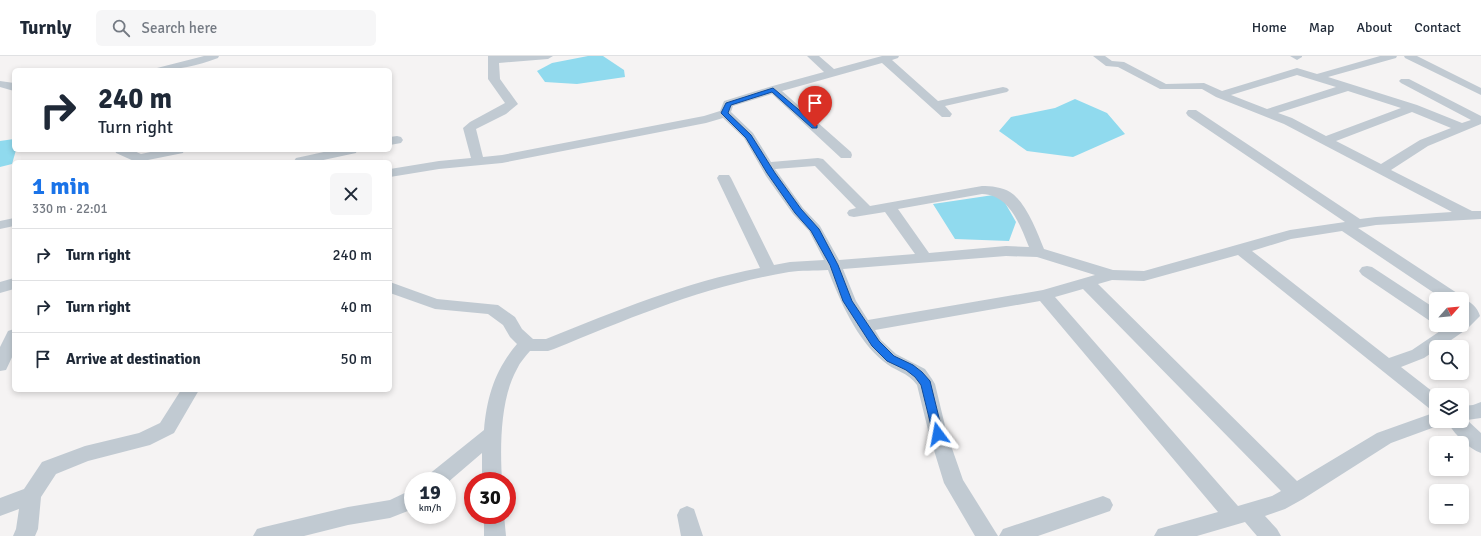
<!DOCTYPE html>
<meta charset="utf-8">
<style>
body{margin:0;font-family:Signika,sans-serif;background:#f6f6f7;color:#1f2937;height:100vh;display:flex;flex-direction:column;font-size:15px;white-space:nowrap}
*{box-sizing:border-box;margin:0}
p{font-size:13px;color:#747a83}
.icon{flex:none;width:22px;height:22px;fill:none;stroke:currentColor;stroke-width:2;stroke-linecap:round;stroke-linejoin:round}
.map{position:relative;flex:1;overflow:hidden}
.drawer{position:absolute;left:12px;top:104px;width:380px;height:232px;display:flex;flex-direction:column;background:#fff;border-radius:6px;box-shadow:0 2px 6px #0003}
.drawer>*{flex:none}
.top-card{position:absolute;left:12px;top:12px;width:380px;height:84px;border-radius:6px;box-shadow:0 2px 6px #0003;background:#fff;color:#1f2937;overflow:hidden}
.needle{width:26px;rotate:63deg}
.buttons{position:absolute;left:1429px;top:236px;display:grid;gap:8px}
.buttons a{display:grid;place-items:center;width:40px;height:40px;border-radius:6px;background:#fff;box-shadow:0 2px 6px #0003;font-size:20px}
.speed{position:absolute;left:404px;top:416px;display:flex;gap:8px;font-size:20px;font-weight:700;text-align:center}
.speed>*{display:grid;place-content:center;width:52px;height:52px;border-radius:50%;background:#fff;box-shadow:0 2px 6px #0003;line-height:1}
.speed small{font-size:10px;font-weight:400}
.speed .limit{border:6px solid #d22;background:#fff;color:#111}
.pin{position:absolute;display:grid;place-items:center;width:34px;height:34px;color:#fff;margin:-41px -17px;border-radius:50% 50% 50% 0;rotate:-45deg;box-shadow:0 0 4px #0007}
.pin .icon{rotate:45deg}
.me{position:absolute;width:44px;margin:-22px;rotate:347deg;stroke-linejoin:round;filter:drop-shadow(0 0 3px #0008)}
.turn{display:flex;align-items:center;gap:14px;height:84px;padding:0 20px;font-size:18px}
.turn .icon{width:52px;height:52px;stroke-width:2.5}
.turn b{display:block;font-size:28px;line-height:34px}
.round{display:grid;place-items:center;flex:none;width:42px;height:42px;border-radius:6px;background:#f6f6f7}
.overview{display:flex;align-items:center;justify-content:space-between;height:68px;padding:0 20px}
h1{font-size:24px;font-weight:800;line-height:30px;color:#1a73e8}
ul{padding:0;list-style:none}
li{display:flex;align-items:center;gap:12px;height:52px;padding:0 20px;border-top:1px solid #e0e1e3}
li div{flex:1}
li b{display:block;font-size:15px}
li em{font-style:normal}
header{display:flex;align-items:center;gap:24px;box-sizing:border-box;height:56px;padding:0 20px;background:#fff;border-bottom:1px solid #e0e1e3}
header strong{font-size:19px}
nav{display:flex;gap:22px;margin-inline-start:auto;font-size:14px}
.search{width:280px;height:36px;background:#f6f6f7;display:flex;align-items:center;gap:10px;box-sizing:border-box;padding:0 14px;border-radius:6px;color:#747a83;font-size:15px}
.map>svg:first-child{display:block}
</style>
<header>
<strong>Turnly</strong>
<div class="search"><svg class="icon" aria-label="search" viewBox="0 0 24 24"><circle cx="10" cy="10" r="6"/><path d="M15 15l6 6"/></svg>Search here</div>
<nav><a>Home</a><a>Map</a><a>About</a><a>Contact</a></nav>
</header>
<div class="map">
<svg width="1481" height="480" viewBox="0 0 1481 480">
<rect width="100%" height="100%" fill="#f5f3f3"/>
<path fill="#90daee" d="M 588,0 L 603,0 L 624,14 L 625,21 L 577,28 L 545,26 L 537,15 L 552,7 Z
M 1075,43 L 1107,57 L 1125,78 L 1073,101 L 1027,95 L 999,75 L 1011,61 L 1055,52 Z
M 14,83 L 14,94 L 16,94 L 12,108 L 0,111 L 0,85 Z
M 1000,138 L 1016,166 L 1009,185 L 955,183 L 933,148 Z"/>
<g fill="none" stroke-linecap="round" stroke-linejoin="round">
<path fill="#c1cad2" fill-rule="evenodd" d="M 204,0 L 219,0 L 218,2 C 197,10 178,14 155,14 L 157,12 Z
M 488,0 L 553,0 L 548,3 L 499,7 L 500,23 L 518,48 L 506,58 L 476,73 L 483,101 L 502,99 L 704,60 L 720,55 L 724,45 L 769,31 L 824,16 L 807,0 L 819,0 L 834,13 L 882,0 L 899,0 L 898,2 L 892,4 L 938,45 L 1003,31 L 1007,32 L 1009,34 L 1007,36 L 945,50 L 952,58 L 950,61 L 942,61 L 882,7 L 782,35 L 851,96 L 852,99 L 851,102 L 841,102 L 772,38 L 733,50 L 731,56 L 753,77 L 771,106 L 818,102 L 823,103 L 870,150 L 982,130 C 991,130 1002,131 1010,136 C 1026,146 1037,176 1044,193 L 1113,214 L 1144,215 L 1290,174 L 1345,166 L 1188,60 L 1186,57 L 1188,54 L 1196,54 L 1360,163 L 1376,161 L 1452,156 L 1284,68 L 1216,41 L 1202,33 L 1160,33 L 1118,11 L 1106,10 L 1093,0 L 1105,0 L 1112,5 L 1124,6 L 1166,28 L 1204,27 L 1222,35 L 1297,12 L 1317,18 L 1380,0 L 1397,0 L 1396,2 L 1328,21 L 1417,49 L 1462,67 L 1471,64 L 1401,27 L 1399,25 L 1401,23 L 1409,23 L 1481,60 L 1481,68 L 1428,90 L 1391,114 L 1472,155 L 1481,155 L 1481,163 L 1376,169 L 1358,172 L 1460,239 L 1462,243 C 1471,245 1477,251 1480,260 L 1467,273 L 1441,291 L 1436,291 L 1436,294 L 1424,302 L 1401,311 L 1437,339 L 1436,339 L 1436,355 L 1430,353 L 1238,199 L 1144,225 L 1112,224 L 1098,228 L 1297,425 L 1377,377 L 1436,356 L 1436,365 L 1444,365 L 1443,368 L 1391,387 L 1303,443 L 1285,453 L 1265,460 L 1277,473 L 1281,480 L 1257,480 L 1245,466 L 1197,480 L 1154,480 L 1158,473 L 1218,456 L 1040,245 L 875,274 L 881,284 L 896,298 L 925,313 L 932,323 L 935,328 L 947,378 L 963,424 L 998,480 L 975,480 L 944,427 L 929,378 L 917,329 C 908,316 894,315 883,305 C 857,284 840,245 828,214 C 815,215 801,214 789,216 C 705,230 632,261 554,293 L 548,295 L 530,295 C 525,301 520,306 517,313 C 500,343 500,391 502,425 L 482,425 L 482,397 L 447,427 L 447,425 L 425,425 L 428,419 L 484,374 C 487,340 495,314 517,288 L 510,281 L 503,269 L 488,258 L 435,253 L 390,237 L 390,226 L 437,243 L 498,249 L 515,261 L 522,273 L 533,283 L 546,283 C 616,255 685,226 760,212 L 717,122 L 719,119 L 729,119 L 731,122 L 774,209 L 790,206 L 824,204 L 809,175 L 793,158 L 766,120 L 744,82 L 723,62 L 706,67 L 502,107 L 439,113 L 390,121 L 390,113 L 439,105 L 471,102 L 463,72 L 470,66 L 505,47 L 488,23 ZM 1297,19 L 1336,31 L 1267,53 L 1231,39 ZM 1348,35 L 1401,52 L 1326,80 L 1292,62 L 1278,57 ZM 1412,56 L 1451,72 L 1420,84 L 1381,108 L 1336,85 ZM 815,110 L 856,152 L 849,154 L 847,157 L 849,160 L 854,161 L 885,156 L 915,198 L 839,204 L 820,170 L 803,152 L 775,113 ZM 982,138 C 1010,139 1020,169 1029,191 L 1006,190 L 929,197 L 898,153 ZM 1342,175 L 1443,243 L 1462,243 L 1462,269 L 1449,269 L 1412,294 L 1389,302 L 1252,195 L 1291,183 ZM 1006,200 L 1037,201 L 1095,219 L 1043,234 L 868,264 L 856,245 L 843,213 ZM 1083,233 L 1281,435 L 1272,440 L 1238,450 L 1055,241 Z
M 1290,0 L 1302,0 L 1302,1 L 1297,4 Z
M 1404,0 L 1417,0 L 1481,32 L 1481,39 L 1405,2 Z
M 0,25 L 14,27 L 14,35 L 0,31 Z
M 397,80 L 401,81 L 403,84 L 401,87 L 390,89 L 390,81 Z
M 115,94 L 132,94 L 141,98 L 160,94 L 184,94 L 183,97 L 148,104 L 150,106 L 136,106 L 116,97 Z
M 333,94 L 357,94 L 356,97 L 314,106 L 294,105 L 296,102 Z
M 14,162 L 14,170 L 0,173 L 0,165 Z
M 1367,210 L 1372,211 L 1436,253 L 1436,267 L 1430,265 L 1362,219 L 1359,215 L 1362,211 Z
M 14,222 L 14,233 L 0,237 L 0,226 Z
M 14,273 L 14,297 L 6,314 L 0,315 L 0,291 L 8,275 Z
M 181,334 L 199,334 L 174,377 L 150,389 L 88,405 L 56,418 L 41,441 L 38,473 L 35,480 L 13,480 L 16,473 L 19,453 L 0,460 L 0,442 L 24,433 L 42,406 L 85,390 L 139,377 L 160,367 Z
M 1481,346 L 1481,362 L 1467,364 L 1481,377 L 1481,397 C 1469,393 1453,377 1447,365 L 1462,365 L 1462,350 L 1473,349 Z
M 413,433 L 413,453 L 390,462 L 348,469 L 304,480 L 253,480 L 257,473 L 264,471 L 348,451 L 390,444 Z
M 1103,440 L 1110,443 L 1113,449 L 1110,455 L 1038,480 L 999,480 L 1003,473 Z
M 687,450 L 694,453 L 703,480 L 681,480 L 677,459 L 680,453 Z
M 484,459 L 504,459 L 506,480 L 484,480 Z"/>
</g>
<path fill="#1a73e8" stroke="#114b97" d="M 773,32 L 817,69 L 817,72 L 812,72 L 772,36 L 731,49 L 728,57 L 751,79 L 775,117 L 801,153 L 819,173 L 838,209 L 852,245 L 879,285 L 894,300 L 913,309 L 922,316 L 930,325 L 943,378 L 942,381 L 938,382 L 934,381 L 933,378 L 921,329 L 915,321 L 906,314 L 887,305 L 872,290 L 843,245 L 830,209 L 811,175 L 795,157 L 767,117 L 746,82 L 721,57 L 726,47 Z"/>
</svg>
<div class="buttons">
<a><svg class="needle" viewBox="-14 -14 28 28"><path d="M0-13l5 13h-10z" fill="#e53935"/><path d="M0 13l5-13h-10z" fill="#747a83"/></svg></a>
<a><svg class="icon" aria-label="search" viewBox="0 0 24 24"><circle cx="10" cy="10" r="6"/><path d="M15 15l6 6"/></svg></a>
<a><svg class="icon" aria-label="layers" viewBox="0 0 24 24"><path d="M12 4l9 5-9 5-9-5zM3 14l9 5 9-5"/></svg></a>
<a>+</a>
<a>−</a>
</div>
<div class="speed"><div>19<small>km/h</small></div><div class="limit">30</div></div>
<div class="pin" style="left:815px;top:71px;background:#d93025"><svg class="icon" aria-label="arrive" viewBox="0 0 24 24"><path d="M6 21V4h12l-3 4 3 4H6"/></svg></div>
<svg class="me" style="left:938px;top:378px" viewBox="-20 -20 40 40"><path d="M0-17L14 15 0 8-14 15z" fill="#1a73e8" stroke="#fff" stroke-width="4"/></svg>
<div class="top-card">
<div class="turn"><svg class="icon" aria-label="right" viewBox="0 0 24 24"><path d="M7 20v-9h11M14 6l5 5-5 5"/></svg><div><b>240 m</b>Turn right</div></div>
</div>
<section class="drawer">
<div class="overview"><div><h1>1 min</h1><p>330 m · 22:01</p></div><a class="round"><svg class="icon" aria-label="close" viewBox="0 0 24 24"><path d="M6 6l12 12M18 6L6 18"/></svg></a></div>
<ul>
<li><svg class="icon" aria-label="right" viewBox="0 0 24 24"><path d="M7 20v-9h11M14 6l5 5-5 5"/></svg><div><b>Turn right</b></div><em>240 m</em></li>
<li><svg class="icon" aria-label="right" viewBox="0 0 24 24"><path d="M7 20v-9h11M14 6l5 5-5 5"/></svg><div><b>Turn right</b></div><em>40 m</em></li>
<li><svg class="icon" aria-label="arrive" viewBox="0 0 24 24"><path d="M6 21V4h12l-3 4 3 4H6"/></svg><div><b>Arrive at destination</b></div><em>50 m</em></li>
</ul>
</section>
</div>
